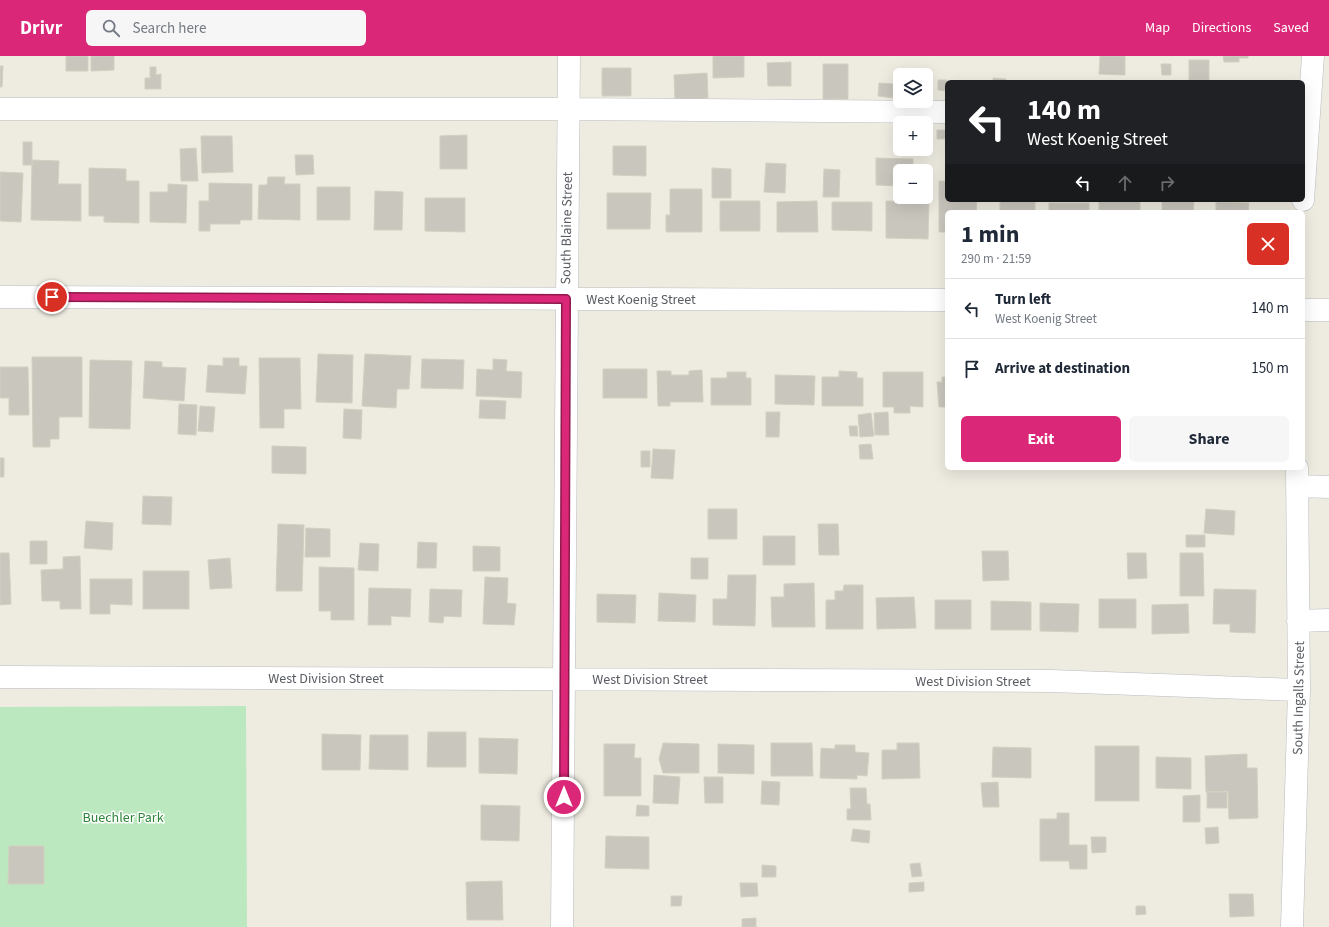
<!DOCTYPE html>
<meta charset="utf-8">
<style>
body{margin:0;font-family:"Source Sans 3",sans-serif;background:#f6f6f7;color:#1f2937;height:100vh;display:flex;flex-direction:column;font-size:15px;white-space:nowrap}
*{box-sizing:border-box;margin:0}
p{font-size:13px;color:#747a83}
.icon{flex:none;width:22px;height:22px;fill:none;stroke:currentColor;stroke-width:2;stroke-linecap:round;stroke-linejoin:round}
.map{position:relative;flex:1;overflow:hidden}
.side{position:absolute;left:945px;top:154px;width:360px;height:260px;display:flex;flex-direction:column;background:#fff;border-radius:6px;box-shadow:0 4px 16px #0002}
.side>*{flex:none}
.top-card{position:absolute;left:945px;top:24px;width:360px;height:122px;border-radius:6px;box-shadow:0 4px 16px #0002;background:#202124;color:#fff;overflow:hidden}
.controls{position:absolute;left:893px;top:12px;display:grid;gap:8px}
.controls a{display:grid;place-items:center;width:40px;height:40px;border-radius:6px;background:#fff;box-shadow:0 4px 16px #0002;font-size:20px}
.pin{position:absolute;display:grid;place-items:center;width:34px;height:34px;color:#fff;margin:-17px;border:2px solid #fff;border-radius:50%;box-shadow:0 1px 4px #0007}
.me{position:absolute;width:44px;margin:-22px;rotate:0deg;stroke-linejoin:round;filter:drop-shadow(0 0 3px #0008)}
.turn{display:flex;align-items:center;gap:14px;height:84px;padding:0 16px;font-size:18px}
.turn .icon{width:52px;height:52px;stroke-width:2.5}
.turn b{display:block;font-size:28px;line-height:34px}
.lanes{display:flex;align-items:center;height:38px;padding:0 16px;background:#0003;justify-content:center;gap:20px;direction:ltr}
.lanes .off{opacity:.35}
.round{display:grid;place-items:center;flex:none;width:42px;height:42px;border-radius:6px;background:#f6f6f7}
.head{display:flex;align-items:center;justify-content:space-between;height:68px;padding:0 16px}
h1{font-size:24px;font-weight:700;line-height:30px}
.primary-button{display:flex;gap:8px;margin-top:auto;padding:8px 16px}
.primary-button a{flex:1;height:46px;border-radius:6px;background:#db2777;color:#fff;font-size:16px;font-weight:700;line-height:46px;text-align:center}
.primary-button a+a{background:#f6f6f7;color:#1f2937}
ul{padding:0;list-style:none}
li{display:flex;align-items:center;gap:12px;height:60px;padding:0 16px;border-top:1px solid #e0e1e3}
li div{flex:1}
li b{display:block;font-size:15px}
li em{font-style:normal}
header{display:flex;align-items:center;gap:24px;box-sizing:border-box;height:56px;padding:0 20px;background:#db2777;color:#fff}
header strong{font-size:19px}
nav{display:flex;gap:22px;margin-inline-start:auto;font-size:14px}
.search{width:280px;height:36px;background:#f6f6f7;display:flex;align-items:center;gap:10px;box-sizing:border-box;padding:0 14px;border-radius:6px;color:#747a83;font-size:15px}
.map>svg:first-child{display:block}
</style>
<header>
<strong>Drivr</strong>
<div class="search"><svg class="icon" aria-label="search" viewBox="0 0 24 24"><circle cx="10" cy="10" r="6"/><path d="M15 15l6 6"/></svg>Search here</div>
<nav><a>Map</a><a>Directions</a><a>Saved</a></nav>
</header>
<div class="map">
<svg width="1329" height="871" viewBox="0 0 1329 871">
<rect width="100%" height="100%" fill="#eeece1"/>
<path fill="#bbe8bf" d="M 246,650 L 247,871 L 0,871 L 0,651 Z"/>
<path fill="#c9c6be" stroke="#d3cfbf" d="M 66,0 L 88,0 L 88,15 L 66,15 Z
M 91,0 L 114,0 L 114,14 L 91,15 Z
M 713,0 L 744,0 L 744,21 L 713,22 Z
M 1100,0 L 1125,0 L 1125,19 L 1099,18 Z
M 1223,0 L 1248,0 L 1248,2 L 1239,2 L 1239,6 L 1224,6 Z
M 1189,4 L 1209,4 L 1209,26 L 1189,26 Z
M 791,6 L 791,30 L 768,30 L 767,7 Z
M 823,8 L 848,8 L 848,43 L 823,43 Z
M 1161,8 L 1171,8 L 1171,19 L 1162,19 Z
M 0,10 L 3,10 L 2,31 L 0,31 Z
M 150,11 L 156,11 L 156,19 L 161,18 L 161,33 L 145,33 L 145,22 L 150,22 Z
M 602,12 L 631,12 L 631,40 L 602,40 Z
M 707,17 L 708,42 L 675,44 L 674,19 Z
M 993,22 L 1006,23 L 1005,26 L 993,26 Z
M 938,24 L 947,24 L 947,35 L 938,34 Z
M 879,27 L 895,28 L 894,42 L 878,40 Z
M 937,74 L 947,74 L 947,83 L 937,83 Z
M 467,79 L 467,113 L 440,113 L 440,80 Z
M 201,80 L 232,80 L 233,116 L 202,117 Z
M 23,86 L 32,86 L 32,109 L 23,109 Z
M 613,90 L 646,90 L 646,120 L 613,119 Z
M 196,92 L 198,125 L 181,125 L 180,93 Z
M 295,99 L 313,99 L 314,118 L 296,119 Z
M 876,102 L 913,103 L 913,115 L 900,115 L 900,130 L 876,129 Z
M 32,104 L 59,105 L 58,128 L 81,128 L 81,165 L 31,164 Z
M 766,107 L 786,108 L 785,137 L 764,136 Z
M 89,112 L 126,113 L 126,125 L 139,125 L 139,167 L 104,166 L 104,160 L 89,160 Z
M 712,112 L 731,113 L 731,142 L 712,142 Z
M 824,113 L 840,114 L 839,141 L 823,141 Z
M 0,116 L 23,117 L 21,166 L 0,165 Z
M 268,121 L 285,121 L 284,128 L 300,128 L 300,164 L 258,163 L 259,129 L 267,129 Z
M 939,125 L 947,125 L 947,144 L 977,144 L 976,156 L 947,156 L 947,176 L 939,176 Z
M 209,127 L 252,128 L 252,164 L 240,164 L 240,168 L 210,168 L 210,175 L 199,175 L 199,145 L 209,145 Z
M 168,128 L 187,129 L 186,167 L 150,166 L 150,136 L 168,136 Z
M 317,131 L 350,131 L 350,164 L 317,164 Z
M 670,133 L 702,133 L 702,176 L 666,176 L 666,159 L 670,159 Z
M 375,135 L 403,136 L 402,174 L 374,174 Z
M 607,137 L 651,137 L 650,173 L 607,173 Z
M 425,142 L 465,142 L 465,176 L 425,175 Z
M 1000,144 L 1035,144 L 1035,156 L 1000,156 Z
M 1099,144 L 1140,144 L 1140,156 L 1099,156 Z
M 1162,144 L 1194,144 L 1193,156 L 1162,156 Z
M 720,145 L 760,145 L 760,175 L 720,175 Z
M 817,145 L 818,176 L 777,176 L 777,146 Z
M 886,145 L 929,146 L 928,183 L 886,182 Z
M 832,146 L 872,146 L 872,175 L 832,174 Z
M 1216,146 L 1249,147 L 1248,156 L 1216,156 Z
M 1049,147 L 1089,147 L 1089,156 L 1049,156 Z
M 318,298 L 353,299 L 352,347 L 316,346 Z
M 365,298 L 411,300 L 409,333 L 397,333 L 396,352 L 362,350 Z
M 32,301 L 82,301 L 82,361 L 59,361 L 59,383 L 50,383 L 50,391 L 33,391 Z
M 223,302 L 239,302 L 239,310 L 247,310 L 245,338 L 206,336 L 208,309 L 223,310 Z
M 259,302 L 300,302 L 301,353 L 284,353 L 284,372 L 260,372 Z
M 422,303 L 464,304 L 463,333 L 421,332 Z
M 493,303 L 507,304 L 506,315 L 522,316 L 521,342 L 476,340 L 477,313 L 493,314 Z
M 90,304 L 132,305 L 130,373 L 89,372 Z
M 145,305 L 162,306 L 162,311 L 186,312 L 184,345 L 143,342 Z
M 0,311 L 28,311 L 29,359 L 9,359 L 9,342 L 0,342 Z
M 603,313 L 647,313 L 647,342 L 603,342 Z
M 702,314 L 703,346 L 670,346 L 670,350 L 658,350 L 657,315 L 671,315 L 671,319 L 689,319 L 689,315 Z
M 839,315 L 857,316 L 857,322 L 863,322 L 863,350 L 822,350 L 822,321 L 839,321 Z
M 727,316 L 746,316 L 746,322 L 751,322 L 751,349 L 711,349 L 711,322 L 727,322 Z
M 883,316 L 923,316 L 923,351 L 910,350 L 910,357 L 894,357 L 894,351 L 883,351 Z
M 775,319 L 815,320 L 814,349 L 775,348 Z
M 942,321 L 947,321 L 947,351 L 939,351 L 937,326 L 942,326 Z
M 480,344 L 506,345 L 505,363 L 479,362 Z
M 179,348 L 197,349 L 196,379 L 178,378 Z
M 200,350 L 215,351 L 213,376 L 198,375 Z
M 344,353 L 362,354 L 361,383 L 343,382 Z
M 766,356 L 780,356 L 779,381 L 766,381 Z
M 888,356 L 889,379 L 875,379 L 874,357 Z
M 871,357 L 874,380 L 860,381 L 858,359 Z
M 849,370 L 857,370 L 858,380 L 850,380 Z
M 871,388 L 873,403 L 860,403 L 859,389 Z
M 272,390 L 306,391 L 306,418 L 272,417 Z
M 653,393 L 675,394 L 673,423 L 651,422 Z
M 641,395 L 650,395 L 650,411 L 641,411 Z
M 0,402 L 4,402 L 4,421 L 0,421 Z
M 143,440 L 172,441 L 171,469 L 142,468 Z
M 708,453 L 737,453 L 737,483 L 708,483 Z
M 1206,453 L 1235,455 L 1234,479 L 1204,477 Z
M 86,465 L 113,467 L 112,494 L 84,492 Z
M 278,468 L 304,469 L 302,535 L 276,535 Z
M 818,468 L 838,468 L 839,499 L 819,499 Z
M 306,472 L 330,473 L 330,501 L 305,501 Z
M 1186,479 L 1205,479 L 1205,491 L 1186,491 Z
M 763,480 L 795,480 L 795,509 L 763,509 Z
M 30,485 L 47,485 L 47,508 L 30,508 Z
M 418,486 L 437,487 L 436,512 L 417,512 Z
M 360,487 L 379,488 L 378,515 L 358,514 Z
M 473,490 L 500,491 L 500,515 L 473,515 Z
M 982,495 L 1008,495 L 1009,524 L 983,525 Z
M 0,497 L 9,497 L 11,548 L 0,549 Z
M 1127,497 L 1146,497 L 1147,522 L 1128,523 Z
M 1180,497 L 1203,497 L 1204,540 L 1180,540 Z
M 80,500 L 81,553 L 60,553 L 60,545 L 42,545 L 41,514 L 63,513 L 63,501 Z
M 230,502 L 232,532 L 210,533 L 208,504 Z
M 691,502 L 708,502 L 708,523 L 691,523 Z
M 319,511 L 354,512 L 354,564 L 331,564 L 331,555 L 319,555 Z
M 143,515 L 189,515 L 189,553 L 143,553 Z
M 728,519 L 756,519 L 755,570 L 713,569 L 713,543 L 727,543 Z
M 485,521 L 508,522 L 507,547 L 516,548 L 514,569 L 483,568 Z
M 90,523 L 132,523 L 132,549 L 110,548 L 110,558 L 90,558 Z
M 814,527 L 815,571 L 772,571 L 771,541 L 784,541 L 784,528 Z
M 844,529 L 863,529 L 863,573 L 826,573 L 826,544 L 835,544 L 835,535 L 843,535 Z
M 369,532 L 411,533 L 410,561 L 391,560 L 391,569 L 368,569 Z
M 430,533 L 462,534 L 461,561 L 444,560 L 443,567 L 429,566 Z
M 1214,533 L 1256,534 L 1255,577 L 1230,576 L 1230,568 L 1213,568 Z
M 659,537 L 696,539 L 695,566 L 658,565 Z
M 597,538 L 636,539 L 635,567 L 597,566 Z
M 914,541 L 916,572 L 877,573 L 876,542 Z
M 1099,543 L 1136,543 L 1136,572 L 1099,572 Z
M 935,544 L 971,544 L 971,573 L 935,573 Z
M 991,545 L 1031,546 L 1031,574 L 991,574 Z
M 1040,547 L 1079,548 L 1078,576 L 1040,575 Z
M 1188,548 L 1189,577 L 1152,578 L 1152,549 Z
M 428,676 L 466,676 L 466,711 L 427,711 Z
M 322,678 L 361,679 L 360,714 L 322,714 Z
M 370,679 L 408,679 L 408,714 L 369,713 Z
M 479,682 L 518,683 L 517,718 L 479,717 Z
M 663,687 L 699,688 L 699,717 L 663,717 L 659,703 Z
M 771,687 L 812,687 L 813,720 L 771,720 Z
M 897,687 L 919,687 L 920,722 L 882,723 L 882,694 L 897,694 Z
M 604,688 L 635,688 L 634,702 L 641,702 L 641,740 L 604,740 Z
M 718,688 L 754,689 L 754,718 L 718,717 Z
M 835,689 L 855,689 L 855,696 L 869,697 L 867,720 L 857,719 L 857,723 L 820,722 L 821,692 L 835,693 Z
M 1095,690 L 1139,690 L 1139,745 L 1095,745 Z
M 993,691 L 1031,692 L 1031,722 L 992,721 Z
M 1247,698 L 1247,712 L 1257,712 L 1258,762 L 1229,763 L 1228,735 L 1206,736 L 1205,700 Z
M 1156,701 L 1191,702 L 1191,733 L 1156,732 Z
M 654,719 L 680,721 L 678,748 L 653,747 Z
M 704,721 L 723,721 L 723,747 L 705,747 Z
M 762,725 L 780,726 L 779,749 L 761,748 Z
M 998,726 L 999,751 L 983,751 L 981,727 Z
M 850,732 L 866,732 L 867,748 L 870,748 L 871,764 L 847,764 L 847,753 L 851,753 Z
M 1207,736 L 1227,736 L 1227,752 L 1207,752 Z
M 1200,739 L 1200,766 L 1183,766 L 1183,740 Z
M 481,749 L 520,750 L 519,785 L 481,784 Z
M 637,749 L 649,750 L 649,760 L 636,760 Z
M 1057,757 L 1069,757 L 1069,789 L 1087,789 L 1087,813 L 1070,813 L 1069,805 L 1040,805 L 1040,763 L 1057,763 Z
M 1218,771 L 1219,787 L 1206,788 L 1205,772 Z
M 853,773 L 870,775 L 869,787 L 851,785 Z
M 606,780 L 649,781 L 649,813 L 605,812 Z
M 1091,781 L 1106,781 L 1106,796 L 1092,797 Z
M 9,790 L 44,790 L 44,828 L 8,828 Z
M 920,807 L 922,820 L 912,821 L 910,808 Z
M 762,809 L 776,810 L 776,821 L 762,821 Z
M 502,825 L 503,864 L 467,864 L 466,826 Z
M 924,826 L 924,835 L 909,836 L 909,827 Z
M 740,827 L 757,827 L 758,840 L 741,841 Z
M 1229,838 L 1253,838 L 1254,860 L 1230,861 Z
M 671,840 L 682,840 L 681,850 L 671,850 Z
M 1136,850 L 1145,850 L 1146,858 L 1136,859 Z
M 756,862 L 756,871 L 742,871 L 742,863 Z"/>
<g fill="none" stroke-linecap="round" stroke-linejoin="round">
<g stroke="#b9bbc1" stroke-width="23">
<path id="minor" d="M 0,53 L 568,53 L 947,56
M 1303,144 L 1313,0
M 0,241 L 947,244
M 1303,254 L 1329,254
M 1297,430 L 1329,431
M 1298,565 L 1329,564
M 0,621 L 1051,625 L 1299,634
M 562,871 L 569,0
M 1292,871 L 1299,634 L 1297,412"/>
</g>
<use href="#minor" stroke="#fff" stroke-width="22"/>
</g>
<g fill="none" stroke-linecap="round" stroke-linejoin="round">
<g stroke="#8e194d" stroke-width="10">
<path id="route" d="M 52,241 L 566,243 L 564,741"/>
</g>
<use href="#route" stroke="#db2777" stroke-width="7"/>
</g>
<g text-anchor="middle" stroke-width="3" stroke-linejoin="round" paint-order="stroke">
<g font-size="14" fill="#595d63" stroke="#fff">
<text transform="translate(566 172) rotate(-89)" y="5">South Blaine Street</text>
<text x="641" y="248">West Koenig Street</text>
<text x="326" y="627">West Division Street</text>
<text x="650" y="628">West Division Street</text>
<text x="973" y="630">West Division Street</text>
<text transform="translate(1298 642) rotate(-89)" y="5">South Ingalls Street</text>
</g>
<g font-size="14" fill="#2e873a" stroke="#fff">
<text x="123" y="766">Buechler Park</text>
</g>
</g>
</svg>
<div class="controls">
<a><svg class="icon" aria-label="layers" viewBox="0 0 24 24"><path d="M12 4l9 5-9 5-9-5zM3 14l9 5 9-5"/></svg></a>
<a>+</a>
<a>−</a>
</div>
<div class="pin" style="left:52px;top:241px;background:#d93025"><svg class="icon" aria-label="arrive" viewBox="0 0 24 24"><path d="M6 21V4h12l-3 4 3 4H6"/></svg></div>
<svg class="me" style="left:564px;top:741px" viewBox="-20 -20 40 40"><circle r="17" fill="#db2777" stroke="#fff" stroke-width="3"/><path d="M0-11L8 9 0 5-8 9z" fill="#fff"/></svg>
<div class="top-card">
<div class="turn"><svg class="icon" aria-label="left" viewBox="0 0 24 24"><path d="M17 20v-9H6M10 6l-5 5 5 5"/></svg><div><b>140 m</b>West Koenig Street</div></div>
<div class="lanes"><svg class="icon" aria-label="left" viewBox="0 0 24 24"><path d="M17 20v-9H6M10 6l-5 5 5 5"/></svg><svg class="icon off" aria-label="ahead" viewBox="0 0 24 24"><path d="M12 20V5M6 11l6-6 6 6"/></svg><svg class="icon off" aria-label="right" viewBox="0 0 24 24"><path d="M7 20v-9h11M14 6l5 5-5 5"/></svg></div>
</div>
<section class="side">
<div class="head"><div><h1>1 min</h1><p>290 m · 21:59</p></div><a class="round" style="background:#d93025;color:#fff"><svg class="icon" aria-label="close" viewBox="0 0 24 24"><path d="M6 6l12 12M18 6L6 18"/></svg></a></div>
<ul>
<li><svg class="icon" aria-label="left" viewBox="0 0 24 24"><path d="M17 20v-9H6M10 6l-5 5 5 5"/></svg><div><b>Turn left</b><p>West Koenig Street</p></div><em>140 m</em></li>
<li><svg class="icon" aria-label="arrive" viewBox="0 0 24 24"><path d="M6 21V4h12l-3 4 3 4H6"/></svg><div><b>Arrive at destination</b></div><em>150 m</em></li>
</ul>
<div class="primary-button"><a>Exit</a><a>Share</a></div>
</section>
</div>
